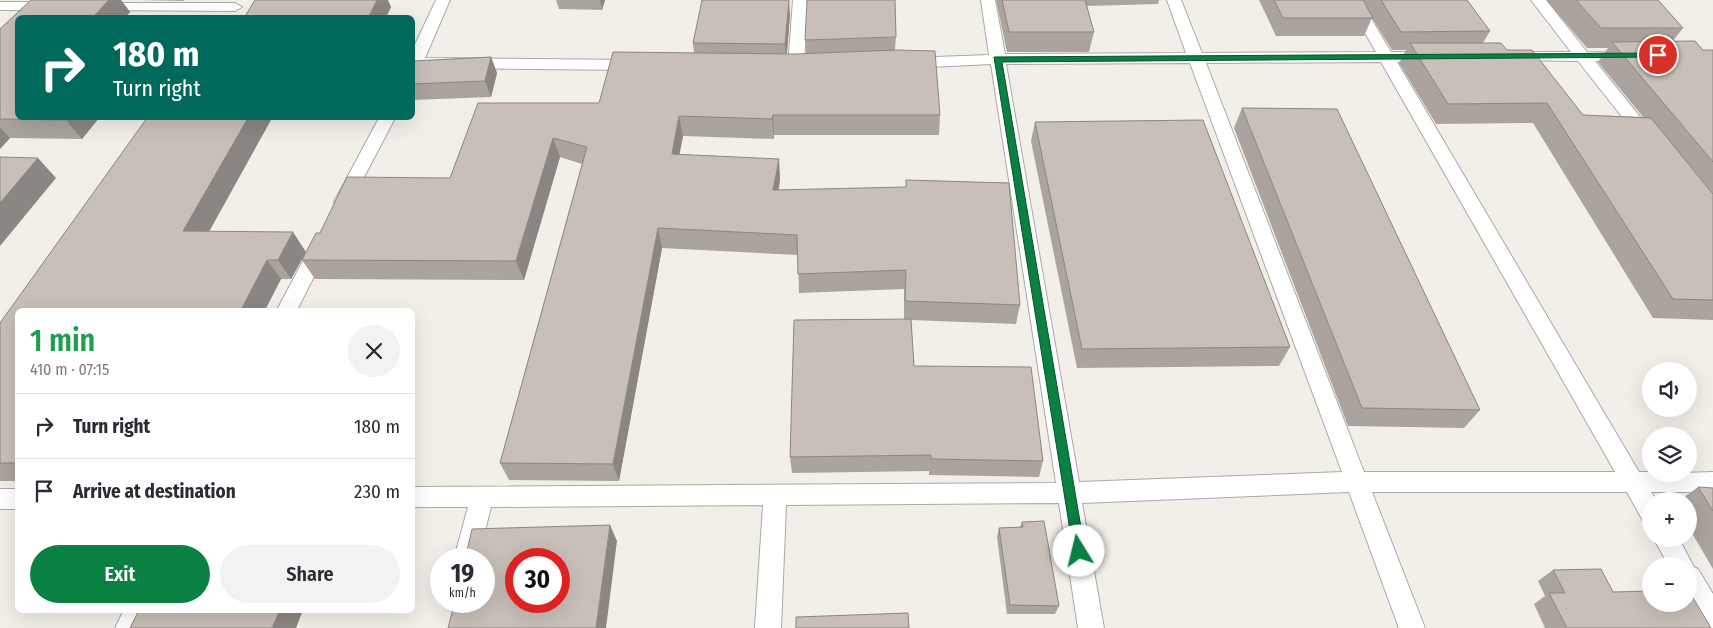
<!DOCTYPE html>
<meta charset="utf-8">
<style>
body{margin:0;font-family:"Fira Sans Condensed",sans-serif;background:#f2f2f3;color:#2b2b33;height:100vh;display:flex;flex-direction:column;font-size:19px;white-space:nowrap}
*{box-sizing:border-box;margin:0}
p{font-size:16px;color:#7c7c81}
.icon{flex:none;width:28px;height:28px;fill:none;stroke:currentColor;stroke-width:2;stroke-linecap:round;stroke-linejoin:round}
.map{position:relative;flex:1;overflow:hidden}
.side{position:absolute;left:15px;top:308px;width:400px;height:305px;display:flex;flex-direction:column;background:#fff;border-radius:8px;box-shadow:0 5px 20px #0002}
.side>*{flex:none}
.top-card{position:absolute;left:15px;top:15px;width:400px;height:105px;border-radius:8px;box-shadow:0 5px 20px #0002;background:#00695c;color:#fff;overflow:hidden}
.tools{position:absolute;left:1642px;top:362px;display:grid;gap:10px}
.tools a{display:grid;place-items:center;width:55px;height:55px;border-radius:50%;background:#fff;box-shadow:0 5px 20px #0002;font-size:25px}
.speed{position:absolute;left:430px;top:548px;display:flex;gap:10px;font-size:25px;font-weight:700;text-align:center}
.speed>*{display:grid;place-content:center;width:65px;height:65px;border-radius:50%;background:#fff;box-shadow:0 5px 20px #0002;line-height:1}
.speed small{font-size:12px;font-weight:400}
.speed .limit{border:8px solid #d22;background:#fff;color:#111}
.pin{position:absolute;display:grid;place-items:center;width:42px;height:42px;color:#fff;margin:-21px;border:2px solid #fff;border-radius:50%;box-shadow:0 1px 5px #0007}
.me{position:absolute;width:55px;margin:-28px;rotate:351deg;stroke-linejoin:round;filter:drop-shadow(0 0 4px #0008)}
.turn{display:flex;align-items:center;gap:18px;height:105px;padding:0 15px;font-size:22px}
.turn .icon{width:65px;height:65px;stroke-width:2.5}
.turn b{display:block;font-size:35px;line-height:42px}
.round{display:grid;place-items:center;flex:none;width:52px;height:52px;border-radius:26px;background:#f2f2f3}
.headline{display:flex;align-items:center;justify-content:space-between;height:85px;padding:0 15px}
h1{font-size:30px;font-weight:600;line-height:38px;color:#1e9e55}
.cta{display:flex;gap:10px;margin-top:auto;padding:10px 15px}
.cta a{flex:1;height:58px;border-radius:30px;background:#0b8043;color:#fff;font-size:20px;font-weight:600;line-height:58px;text-align:center}
.cta a+a{background:#f2f2f3;color:#2b2b33}
ul{padding:0;list-style:none}
li{display:flex;align-items:center;gap:15px;height:65px;padding:0 15px;border-top:1px solid #e1e1e2}
li div{flex:1}
li b{display:block;font-size:19px}
li em{font-style:normal}
.map>svg:first-child{display:block}
</style>
<div class="map">
<svg width="1713" height="628" viewBox="0 0 1713 628">
<rect width="100%" height="100%" fill="#f2efe9"/>
<g fill="none" stroke-linecap="round" stroke-linejoin="round">
<g stroke="#a9a9a9" stroke-width="2">
<path id="minor" d="M 436,0 L 450,0 L 425,58 L 635,60 L 643,65 L 635,70 L 420,68 L 418,72 L 412,74 L 412,51 Z
M 793,0 L 807,0 L 804,67 L 796,72 L 788,67 Z
M 981,0 L 995,0 L 1005,54 L 1186,53 L 1167,0 L 1181,0 L 1202,53 L 1376,52 L 1346,0 L 1360,0 L 1391,52 L 1430,52 L 1438,57 L 1430,62 L 1397,62 L 1639,472 L 1651,472 L 1651,474 L 1713,472 L 1713,492 L 1651,492 L 1657,501 L 1651,501 L 1651,524 L 1643,521 L 1627,492 L 1372,492 L 1425,628 L 1399,628 L 1349,492 L 1082,503 L 1104,628 L 1078,628 L 1059,503 L 786,505 L 781,628 L 755,628 L 763,505 L 491,507 L 478,559 L 454,559 L 468,507 L 412,507 L 412,487 L 1056,483 L 991,64 L 909,68 L 901,63 L 909,58 L 989,55 ZM 1381,62 L 1615,472 L 1364,472 L 1206,63 ZM 1190,63 L 1342,472 L 1079,482 L 1006,64 Z
M 1531,0 L 1546,0 L 1587,52 L 1634,53 L 1636,56 L 1634,59 L 1595,61 L 1653,133 L 1655,137 L 1653,141 L 1641,141 L 1578,61 L 1506,60 L 1504,57 L 1512,52 L 1571,52 Z
M 0,2 L 51,2 L 58,6 L 51,10 L 0,10 Z
M 100,3 L 235,3 L 242,7 L 235,11 L 95,10 L 93,7 L 95,4 Z
M 379,118 L 395,118 L 349,206 L 343,208 L 337,206 L 334,202 Z
M 321,238 L 328,240 L 330,245 L 297,310 L 277,310 L 314,240 Z
M 0,489 L 18,489 L 18,509 L 0,509 Z
M 1654,539 L 1679,539 L 1694,567 L 1698,569 L 1713,594 L 1713,628 L 1704,627 L 1689,600 L 1689,566 L 1669,566 Z
M 124,610 L 150,610 L 141,628 L 115,628 Z"/>
</g>
<use href="#minor" fill="#fff" fill-rule="evenodd"/>
</g>
<path fill="#aba49e" d="M 31,0 L 121,0 L 130,12 L 125,18 L 18,18 L 18,118 L 99,118 L 82,139 L 10,138 L 0,149 L 0,29 Z
M 136,0 L 184,0 L 184,1 Z
M 556,0 L 605,0 L 602,10 L 559,9 Z
M 996,0 L 1159,0 L 1158,4 L 1087,6 L 1094,32 L 1089,52 L 1007,52 Z
M 1259,0 L 1467,0 L 1490,31 L 1483,43 L 1507,50 L 1583,115 L 1643,117 L 1598,62 L 1608,48 L 1587,48 L 1546,0 L 1658,0 L 1683,28 L 1672,42 L 1703,50 L 1713,50 L 1713,320 L 1653,318 L 1533,123 L 1436,124 L 1399,63 L 1406,50 L 1392,50 L 1372,18 L 1364,36 L 1276,36 Z
M 790,15 L 787,54 L 806,54 L 805,40 L 896,37 L 895,50 L 940,115 L 939,135 L 774,135 L 774,139 L 683,136 L 679,154 L 780,178 L 779,190 L 1020,305 L 1016,324 L 911,320 L 914,366 L 1043,461 L 1039,477 L 929,475 L 929,471 L 792,473 L 790,457 L 904,319 L 904,289 L 799,293 L 798,255 L 662,248 L 619,481 L 509,480 L 500,463 L 582,164 L 560,157 L 524,280 L 315,279 L 302,260 L 320,233 L 450,178 L 599,103 L 694,53 L 693,43 Z
M 491,57 L 497,73 L 491,97 L 412,100 L 412,61 Z
M 1242,108 L 1480,410 L 1464,428 L 1348,426 L 1234,128 Z
M 147,118 L 272,118 L 209,232 L 306,252 L 291,279 L 281,279 L 265,310 L 18,310 L 18,481 L 0,481 L 0,323 Z
M 1035,122 L 1290,347 L 1279,366 L 1077,368 L 1031,141 Z
M 1698,487 L 1713,488 L 1713,569 L 1689,528 L 1689,501 L 1679,501 Z
M 1022,522 L 1059,606 L 1055,614 L 1007,614 L 997,537 L 999,528 L 1020,527 Z
M 1553,570 L 1613,592 L 1711,628 L 1545,628 L 1534,604 L 1545,596 L 1538,581 Z"/>
<path fill="#8b8681" d="M 109,0 L 121,0 L 130,12 L 125,18 L 92,18 Z
M 377,0 L 388,0 L 391,7 L 386,18 L 368,18 Z
M 600,0 L 605,0 L 602,10 Z
M 789,0 L 790,15 L 786,60 L 785,44 Z
M 491,57 L 497,73 L 491,97 L 485,81 Z
M 773,115 L 774,135 L 774,139 L 772,119 Z
M 679,116 L 683,136 L 676,173 L 672,154 Z
M 67,118 L 99,118 L 82,139 L 66,120 Z
M 248,118 L 272,118 L 198,251 L 183,231 Z
M 0,127 L 10,138 L 0,149 Z
M 553,138 L 560,157 L 524,280 L 516,261 Z
M 38,158 L 56,178 L 0,246 L 0,203 Z
M 779,159 L 780,178 L 775,210 L 773,190 Z
M 658,228 L 662,248 L 619,481 L 613,464 Z
M 293,232 L 306,252 L 291,279 L 278,260 Z
M 267,260 L 281,279 L 265,310 L 241,310 Z
M 610,525 L 617,541 L 606,628 L 596,628 Z
M 280,610 L 303,610 L 296,628 L 272,628 Z"/>
<path fill="#c7bfb8" stroke="#8b8681" fill-rule="evenodd" d="M 31,0 L 109,0 L 92,18 L 18,18 L 18,118 L 67,118 L 66,120 L 0,119 L 0,29 Z
M 255,0 L 377,0 L 368,18 L 244,18 Z
M 702,0 L 789,0 L 785,44 L 693,43 Z
M 807,0 L 895,0 L 896,37 L 805,40 Z
M 1002,0 L 1085,0 L 1094,32 L 1009,32 Z
M 1274,0 L 1363,0 L 1373,18 L 1283,18 Z
M 1381,0 L 1467,0 L 1490,31 L 1401,32 Z
M 1576,0 L 1658,0 L 1683,28 L 1601,28 Z
M 1695,41 L 1703,50 L 1713,50 L 1713,162 L 1612,42 Z
M 1410,43 L 1501,43 L 1507,50 L 1532,50 L 1583,115 L 1651,118 L 1713,194 L 1713,300 L 1673,299 L 1547,103 L 1448,104 Z
M 896,50 L 935,51 L 940,115 L 773,115 L 772,119 L 679,116 L 672,154 L 779,159 L 773,190 L 906,187 L 906,180 L 1009,183 L 1020,305 L 905,301 L 906,270 L 798,274 L 797,235 L 658,228 L 613,464 L 500,463 L 587,147 L 553,138 L 516,261 L 302,260 L 316,233 L 320,233 L 347,177 L 450,178 L 478,103 L 599,103 L 613,52 L 795,54 Z
M 491,57 L 485,81 L 412,84 L 412,61 Z
M 1242,108 L 1337,109 L 1480,410 L 1362,408 Z
M 147,118 L 248,118 L 183,231 L 293,232 L 278,260 L 267,260 L 241,310 L 18,310 L 18,463 L 0,463 L 0,323 Z
M 1203,120 L 1290,347 L 1082,349 L 1035,122 Z
M 0,157 L 38,158 L 0,203 Z
M 911,319 L 914,366 L 1031,367 L 1043,461 L 931,459 L 931,455 L 790,457 L 794,320 Z
M 1698,487 L 1713,488 L 1713,511 Z
M 1044,521 L 1059,606 L 1010,605 L 999,528 L 1023,527 L 1022,522 Z
M 610,525 L 596,628 L 448,628 L 455,601 L 484,601 L 484,559 L 465,559 L 472,529 ZM 516,559 L 559,559 L 559,601 L 516,601 Z
M 1601,569 L 1613,592 L 1651,591 L 1651,604 L 1689,604 L 1689,591 L 1711,628 L 1567,628 L 1549,593 L 1565,593 L 1553,570 Z
M 139,610 L 280,610 L 272,628 L 130,628 Z
M 908,613 L 909,628 L 796,628 L 796,617 Z"/>
<path fill="#0b8043" stroke="#07532c" d="M 1658,53 L 1662,55 L 1661,57 L 1002,62 L 1085,551 L 1083,555 L 1079,557 L 1074,555 L 994,57 Z"/>
</svg>
<div class="tools">
<a><svg class="icon" aria-label="sound" viewBox="0 0 24 24"><path d="M4 9h4l5-4v14l-5-4H4zM17 9q2 3 0 6"/></svg></a>
<a><svg class="icon" aria-label="layers" viewBox="0 0 24 24"><path d="M12 4l9 5-9 5-9-5zM3 14l9 5 9-5"/></svg></a>
<a>+</a>
<a>−</a>
</div>
<div class="speed"><div>19<small>km/h</small></div><div class="limit">30</div></div>
<div class="pin" style="left:1658px;top:55px;background:#d93025"><svg class="icon" aria-label="arrive" viewBox="0 0 24 24"><path d="M6 21V4h12l-3 4 3 4H6"/></svg></div>
<svg class="me" style="left:1079px;top:551px" viewBox="-20 -20 40 40"><circle r="19" fill="#fff"/><path d="M0-13L10 11 0 6-10 11z" fill="#0b8043"/></svg>
<div class="top-card">
<div class="turn"><svg class="icon" aria-label="right" viewBox="0 0 24 24"><path d="M7 20v-9h11M14 6l5 5-5 5"/></svg><div><b>180 m</b>Turn right</div></div>
</div>
<section class="side">
<div class="headline"><div><h1>1 min</h1><p>410 m · 07:15</p></div><a class="round"><svg class="icon" aria-label="close" viewBox="0 0 24 24"><path d="M6 6l12 12M18 6L6 18"/></svg></a></div>
<ul>
<li><svg class="icon" aria-label="right" viewBox="0 0 24 24"><path d="M7 20v-9h11M14 6l5 5-5 5"/></svg><div><b>Turn right</b></div><em>180 m</em></li>
<li><svg class="icon" aria-label="arrive" viewBox="0 0 24 24"><path d="M6 21V4h12l-3 4 3 4H6"/></svg><div><b>Arrive at destination</b></div><em>230 m</em></li>
</ul>
<div class="cta"><a>Exit</a><a>Share</a></div>
</section>
</div>
